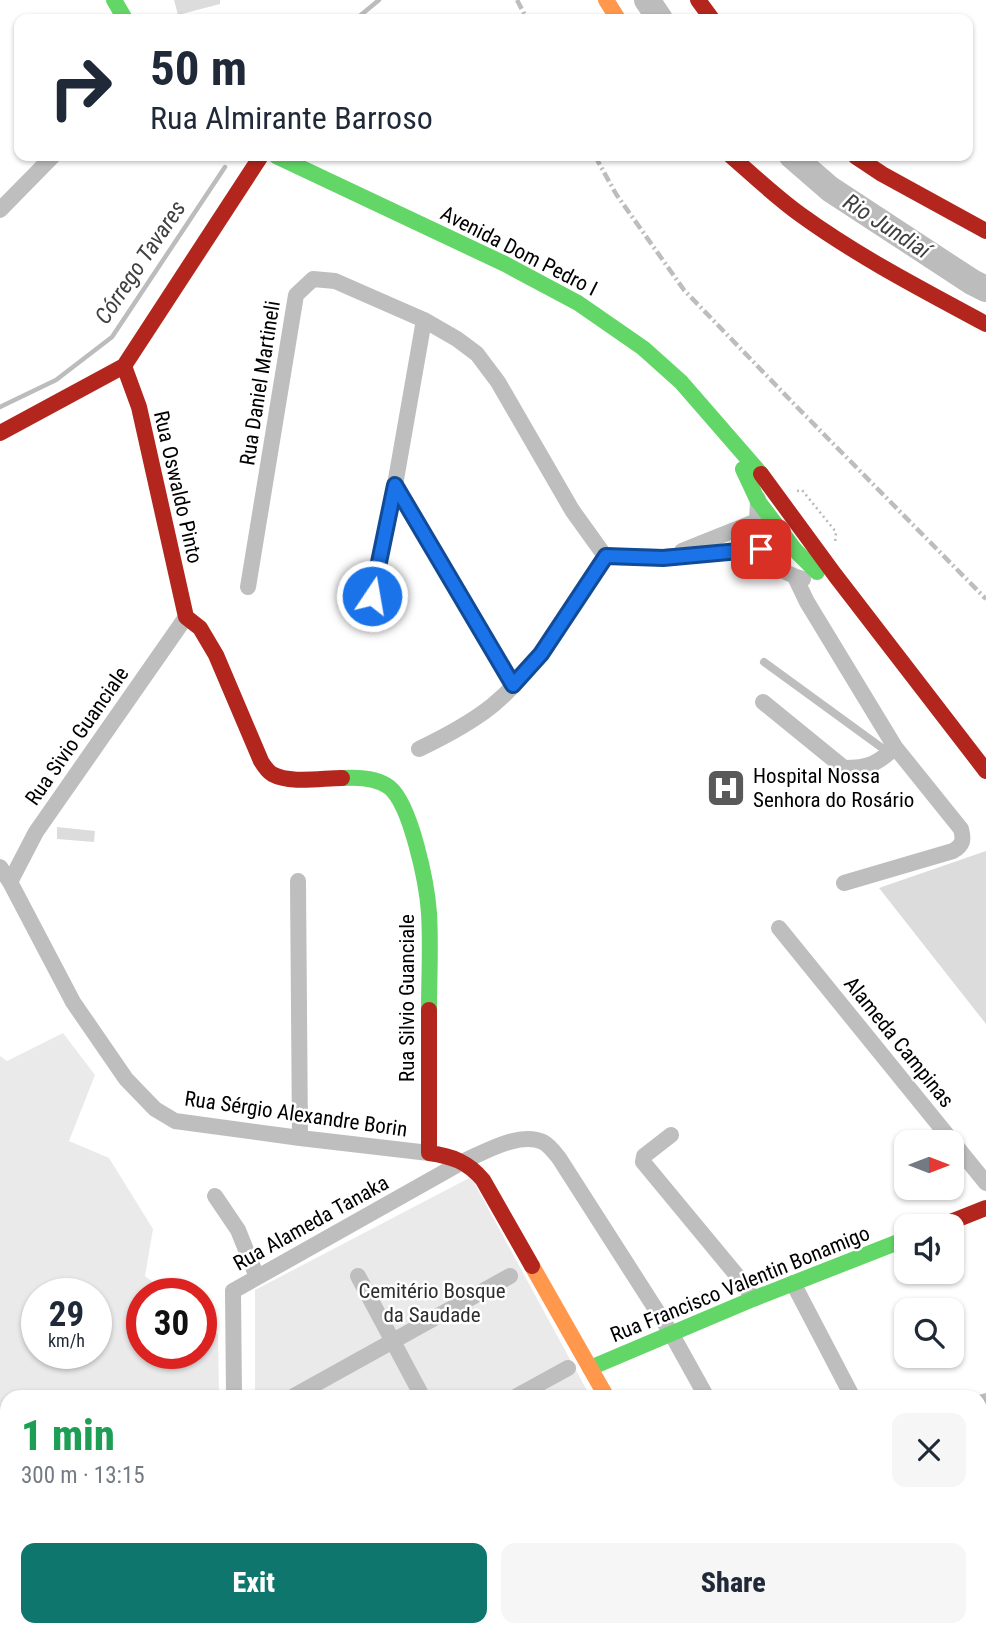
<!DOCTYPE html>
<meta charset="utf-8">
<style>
body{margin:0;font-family:"Roboto Condensed",sans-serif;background:#f6f6f7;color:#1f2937;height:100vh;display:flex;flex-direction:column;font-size:26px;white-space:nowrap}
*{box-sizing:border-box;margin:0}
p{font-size:23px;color:#747a83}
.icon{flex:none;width:38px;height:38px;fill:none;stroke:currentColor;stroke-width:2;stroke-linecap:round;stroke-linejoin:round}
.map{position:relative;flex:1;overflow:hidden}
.drawer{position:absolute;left:0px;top:1390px;width:987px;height:247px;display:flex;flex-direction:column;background:#fff;border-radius:21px 21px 0 0;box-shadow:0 2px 5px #0004}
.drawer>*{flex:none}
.top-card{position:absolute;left:14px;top:14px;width:959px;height:147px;border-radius:14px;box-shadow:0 2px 5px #0004;background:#fff;color:#1f2937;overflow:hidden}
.needle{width:46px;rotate:90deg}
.tools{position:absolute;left:894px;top:1130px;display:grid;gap:14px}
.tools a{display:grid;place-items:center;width:70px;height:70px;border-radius:14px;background:#fff;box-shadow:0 2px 5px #0004;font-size:35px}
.speed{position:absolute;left:21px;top:1278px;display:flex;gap:14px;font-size:35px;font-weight:700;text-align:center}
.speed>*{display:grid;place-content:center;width:91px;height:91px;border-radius:50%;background:#fff;box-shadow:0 2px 5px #0004;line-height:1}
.speed small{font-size:18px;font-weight:400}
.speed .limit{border:10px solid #d22;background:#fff;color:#111}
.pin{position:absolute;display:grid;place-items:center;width:60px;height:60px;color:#fff;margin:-30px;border-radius:14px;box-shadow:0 4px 10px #0006}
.me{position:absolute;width:77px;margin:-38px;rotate:12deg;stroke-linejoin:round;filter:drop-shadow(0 0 5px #0008)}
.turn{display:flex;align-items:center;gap:24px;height:147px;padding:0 21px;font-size:32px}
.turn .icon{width:91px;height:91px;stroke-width:2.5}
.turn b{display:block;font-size:49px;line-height:60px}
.round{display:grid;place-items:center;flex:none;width:74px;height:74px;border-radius:14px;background:#f6f6f7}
.head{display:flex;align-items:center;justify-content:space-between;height:119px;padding:0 21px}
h1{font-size:42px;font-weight:800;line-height:52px;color:#1e9e55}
.action{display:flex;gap:14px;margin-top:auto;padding:14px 21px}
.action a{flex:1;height:80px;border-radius:14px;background:#0f766e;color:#fff;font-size:28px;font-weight:800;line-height:80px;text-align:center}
.action a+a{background:#f6f6f7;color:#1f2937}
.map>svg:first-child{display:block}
</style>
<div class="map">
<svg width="986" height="1636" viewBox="0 0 986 1636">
<rect width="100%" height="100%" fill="#fff"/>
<path fill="#eaeaea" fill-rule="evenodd" d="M 63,1033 L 95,1075 L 69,1141 L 109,1158 L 153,1229 L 145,1276 L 167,1293 L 142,1293 L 142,1353 L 201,1353 L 201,1321 L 218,1334 L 219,1396 L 7,1396 L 7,1458 L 0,1441 L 0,1056 L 7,1061 ZM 37,1293 L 96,1293 L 96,1353 L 37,1353 Z
M 471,1177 L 590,1396 L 255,1396 L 255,1290 Z
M 397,1629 L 498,1629 L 502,1636 L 398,1636 Z"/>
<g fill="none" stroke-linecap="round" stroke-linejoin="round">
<path stroke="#bcbcbc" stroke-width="4.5" d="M 356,19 L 379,0
M 0,407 L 56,380 L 112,337 L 225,167"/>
<path stroke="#bcbcbc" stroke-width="26" d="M 647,0 L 660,19
M 792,156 L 830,189 L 972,282 L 986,289"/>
</g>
<path fill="#dcdcdc" d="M 174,0 L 220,0 L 220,4 L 178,15 Z
M 57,827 L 95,831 L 94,842 L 57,839 Z
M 986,851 L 986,1024 L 879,888 Z"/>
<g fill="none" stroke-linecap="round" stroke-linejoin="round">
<path stroke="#b8b8b8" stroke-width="2.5" stroke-dasharray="2 3.5" stroke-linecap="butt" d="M 797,491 L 802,490 L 836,532 L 835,543"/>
<path stroke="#bebebe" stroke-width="8" d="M 764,662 L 889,753"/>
<path stroke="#bebebe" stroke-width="16" d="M 0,210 L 53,156
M 395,485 L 513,685
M 758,499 C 758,510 756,522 757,533 C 760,556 783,574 803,579
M 682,551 L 757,521
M 605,556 L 663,557 L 761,549
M 248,587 L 296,295 L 313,279 L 335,281 L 424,320 L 457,339 L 477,354 L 498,382 L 572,510 L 605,556
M 372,596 L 395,485 L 424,320
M 763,702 L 844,768 C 868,768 878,764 895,747 L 807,602 L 795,577
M 419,749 C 444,737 471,723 493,705 C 538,668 573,605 605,556
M 0,867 L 10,882 L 73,1002 L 126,1079 L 155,1109 L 175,1121 L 300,1138 L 429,1153
M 298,881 L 300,1138
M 10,882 L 36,832 L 186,617
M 844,883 L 953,851 C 963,845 964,840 961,829 L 895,747
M 779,928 L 986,1183
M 671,1135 L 644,1156 L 643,1162 L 744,1284 L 753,1299
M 215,1196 L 238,1230 L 257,1277
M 358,1276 L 422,1396
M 793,1283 L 852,1396
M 234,1396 L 233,1291 L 464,1161 C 485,1152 520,1131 543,1142 C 549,1145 555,1153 559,1158 L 671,1333 L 706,1396
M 294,1396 L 510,1276
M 517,1396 L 568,1368
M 980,1403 L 986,1401
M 704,1629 L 707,1636"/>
<path stroke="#63d668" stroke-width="16" d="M 114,0 L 125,19
M 276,156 L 505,264 L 578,303 L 643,348 L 681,382 L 761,474
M 743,469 L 758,501 L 795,550 L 817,572
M 342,778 C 357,777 376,777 389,787 C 411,804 427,884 429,913 C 431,945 429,978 429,1010
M 590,1368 L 753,1299 L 906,1239"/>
<path stroke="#ff974d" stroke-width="16" d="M 606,0 L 618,19
M 532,1266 L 606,1396
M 0,1621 L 7,1621
M 252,1629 L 255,1636
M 868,1629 L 872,1636"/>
<path stroke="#b3261e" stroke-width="16" d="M 698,0 L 712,19
M 731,156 C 754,176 776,197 801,215 C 859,257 923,290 986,324
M 855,156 L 882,174 L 986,231
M 124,366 L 139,407 L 186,617 L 200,628 L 216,655 L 261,761 C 264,766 267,771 272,774 C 290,784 322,778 342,778
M 0,433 L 124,366 L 261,156
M 761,474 L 835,575 L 986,771
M 429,1010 L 429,1153 C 452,1156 468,1162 483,1180 L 532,1266
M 938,1227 L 986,1208
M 980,1591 L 986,1590"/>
<path stroke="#bdbdbd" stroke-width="4.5" stroke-dasharray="10 3.5 2 3.5" stroke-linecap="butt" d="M 517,0 L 527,19
M 595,156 L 616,194 L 684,290 L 795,405 L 986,599"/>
</g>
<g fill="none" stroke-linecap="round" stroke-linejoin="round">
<g stroke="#114b97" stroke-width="18">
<path id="route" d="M 372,596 L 395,485 L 513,685 L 541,654 L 606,556 L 663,558 L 761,549"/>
</g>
<use href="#route" stroke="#1a73e8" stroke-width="12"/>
</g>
<defs>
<g id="hospital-square" transform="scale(2.0125)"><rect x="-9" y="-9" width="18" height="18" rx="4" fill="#595959" stroke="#fff"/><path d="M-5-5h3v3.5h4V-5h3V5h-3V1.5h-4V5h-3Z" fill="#fff"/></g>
</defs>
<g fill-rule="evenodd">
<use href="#hospital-square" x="726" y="788"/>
</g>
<g text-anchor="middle" stroke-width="5" stroke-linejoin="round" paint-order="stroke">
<g font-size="21" fill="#000" stroke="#fff">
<text transform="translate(519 251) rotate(27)" y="7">Avenida Dom Pedro I</text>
<text transform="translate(260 383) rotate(-81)" y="7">Rua Daniel Martineli</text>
<text transform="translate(178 487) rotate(77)" y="7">Rua Oswaldo Pinto</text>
<text transform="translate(77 736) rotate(-55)" y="7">Rua Sivio Guanciale</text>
<text transform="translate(407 998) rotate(-90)" y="7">Rua Silvio Guanciale</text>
<text transform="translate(899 1042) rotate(51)" y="7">Alameda Campinas</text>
<text transform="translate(296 1114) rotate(8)" y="7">Rua Sérgio Alexandre Borin</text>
<text transform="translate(311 1223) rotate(-29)" y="7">Rua Alameda Tanaka</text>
<text transform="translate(740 1284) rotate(-22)" y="7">Rua Francisco Valentin Bonamigo</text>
</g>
<g font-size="21" fill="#000" stroke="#fff" text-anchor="start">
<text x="753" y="783">Hospital Nossa<tspan x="753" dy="24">Senhora do Rosário</tspan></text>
</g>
<g font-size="21" fill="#2f2f2f" stroke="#fff">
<text x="432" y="1298">Cemitério Bosque<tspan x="432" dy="24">da Saudade</tspan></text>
</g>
<g font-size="23" font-style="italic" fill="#404040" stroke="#fff">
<text transform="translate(887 226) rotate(33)" y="8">Rio Jundiaí</text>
<text transform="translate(140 262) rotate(-56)" y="8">Córrego Tavares</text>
</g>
</g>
</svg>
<div class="tools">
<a><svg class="needle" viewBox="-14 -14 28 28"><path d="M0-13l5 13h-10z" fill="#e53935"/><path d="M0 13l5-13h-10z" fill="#747a83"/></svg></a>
<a><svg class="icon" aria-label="sound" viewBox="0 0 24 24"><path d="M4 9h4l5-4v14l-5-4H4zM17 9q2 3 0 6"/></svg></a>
<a><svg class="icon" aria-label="search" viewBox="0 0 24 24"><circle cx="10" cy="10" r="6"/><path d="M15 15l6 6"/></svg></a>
</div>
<div class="speed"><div>29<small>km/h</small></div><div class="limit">30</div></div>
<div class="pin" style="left:761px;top:549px;background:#d93025"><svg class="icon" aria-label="arrive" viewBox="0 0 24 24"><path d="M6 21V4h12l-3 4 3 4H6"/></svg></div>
<svg class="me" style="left:372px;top:596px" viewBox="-20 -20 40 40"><circle r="17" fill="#1a73e8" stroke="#fff" stroke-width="3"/><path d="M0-11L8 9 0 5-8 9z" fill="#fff"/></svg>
<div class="top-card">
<div class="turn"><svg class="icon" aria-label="right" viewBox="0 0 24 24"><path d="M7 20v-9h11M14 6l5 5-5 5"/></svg><div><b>50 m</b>Rua Almirante Barroso</div></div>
</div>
<section class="drawer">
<div class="head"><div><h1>1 min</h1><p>300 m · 13:15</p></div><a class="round"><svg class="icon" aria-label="close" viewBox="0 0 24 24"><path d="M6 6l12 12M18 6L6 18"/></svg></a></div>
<div class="action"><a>Exit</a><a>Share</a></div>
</section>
</div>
